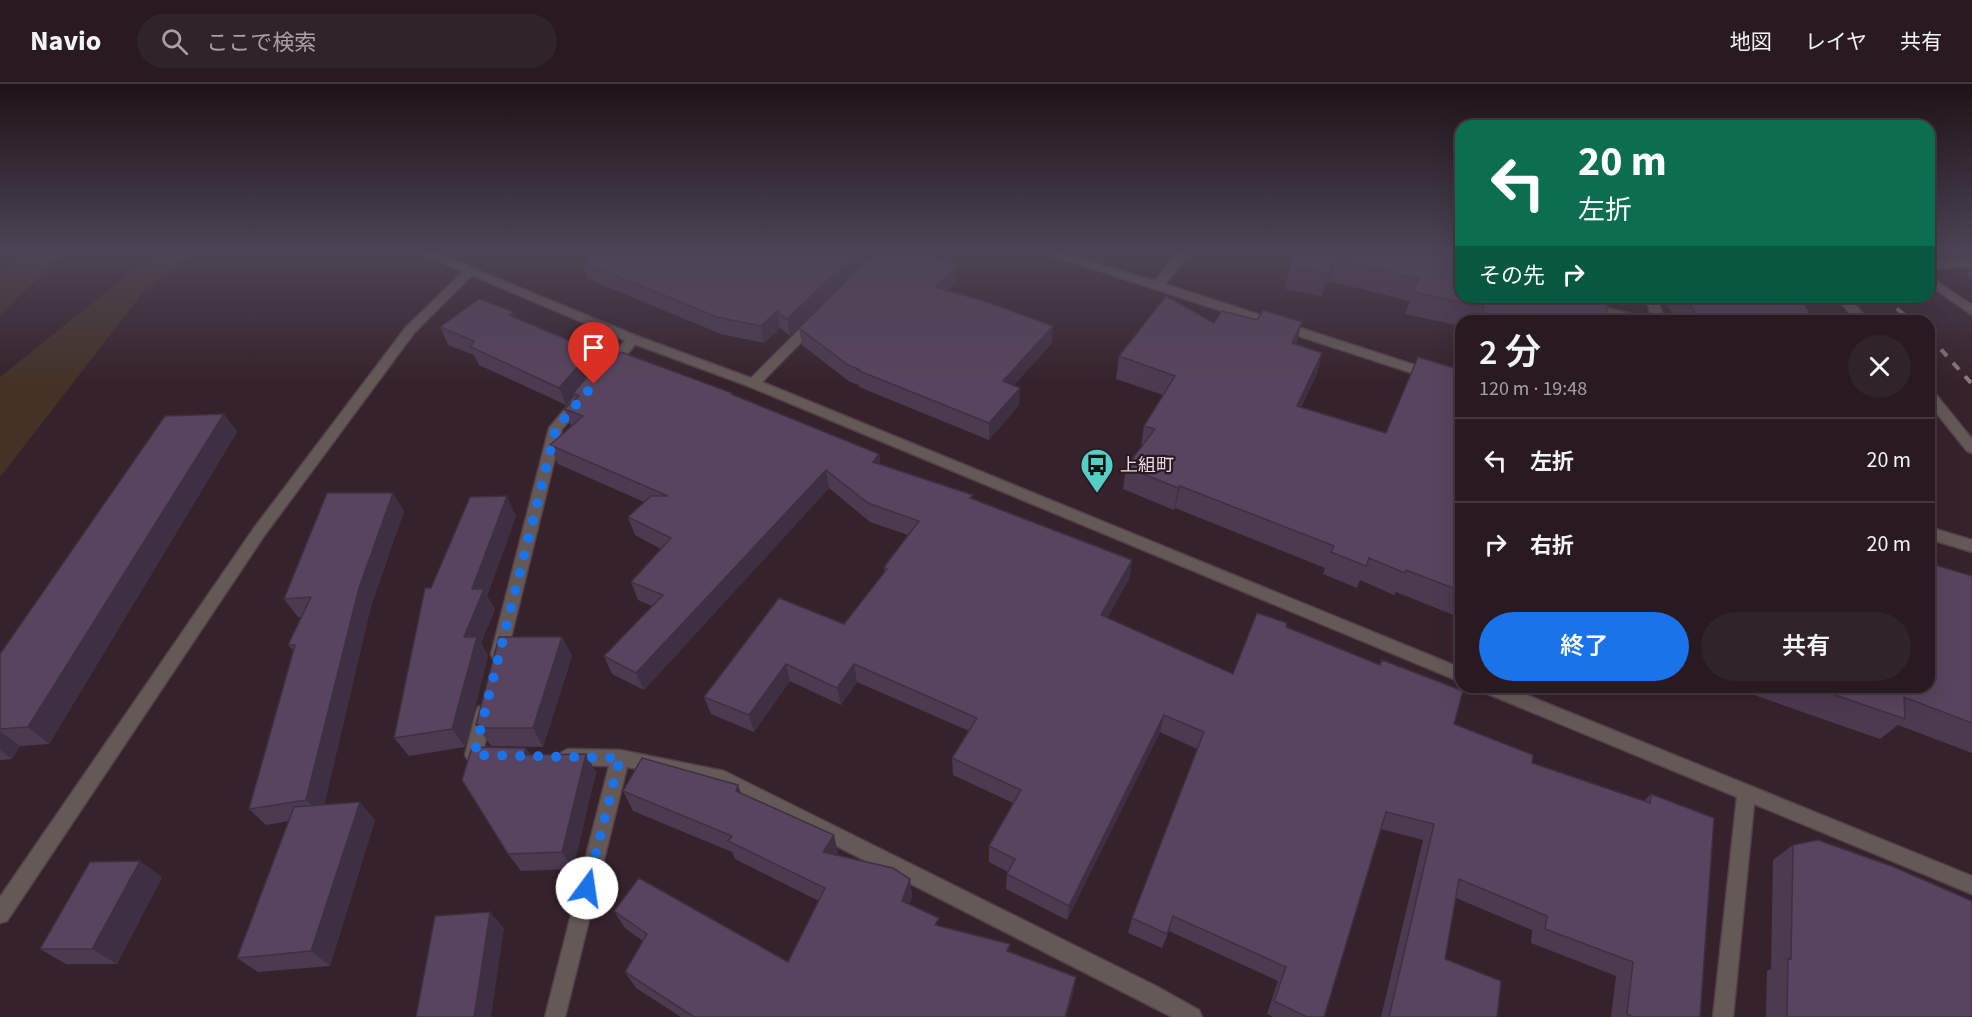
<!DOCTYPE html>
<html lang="ja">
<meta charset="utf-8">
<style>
body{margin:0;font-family:"Source Sans 3","Noto Sans JP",sans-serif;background:#302329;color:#f1f3f6;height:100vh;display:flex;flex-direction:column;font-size:22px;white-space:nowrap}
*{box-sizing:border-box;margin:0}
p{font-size:20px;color:#a5a1a5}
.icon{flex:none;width:33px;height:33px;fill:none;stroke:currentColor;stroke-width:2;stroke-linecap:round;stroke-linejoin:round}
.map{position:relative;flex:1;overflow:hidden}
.details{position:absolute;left:1455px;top:231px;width:480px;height:378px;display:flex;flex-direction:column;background:#281a20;border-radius:18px;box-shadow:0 6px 24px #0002,0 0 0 2px #44383e}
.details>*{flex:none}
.banner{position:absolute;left:1455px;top:36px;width:480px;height:183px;border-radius:18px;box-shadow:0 6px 24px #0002,0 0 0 2px #44383e;background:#0b6e4f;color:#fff;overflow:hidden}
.pin{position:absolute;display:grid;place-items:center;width:51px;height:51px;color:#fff;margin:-62px -26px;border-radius:50% 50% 50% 0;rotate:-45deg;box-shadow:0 0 6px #0007}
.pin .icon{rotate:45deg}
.me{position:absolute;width:66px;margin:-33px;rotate:14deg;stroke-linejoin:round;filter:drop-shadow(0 0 4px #0008)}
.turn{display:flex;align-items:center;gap:21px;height:126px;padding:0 24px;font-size:27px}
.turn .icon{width:78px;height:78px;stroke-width:2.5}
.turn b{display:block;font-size:42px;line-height:51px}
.then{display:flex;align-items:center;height:57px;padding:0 24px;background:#0003;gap:12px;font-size:22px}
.round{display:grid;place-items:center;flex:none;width:63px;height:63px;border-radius:32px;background:#302329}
.summary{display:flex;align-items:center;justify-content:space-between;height:102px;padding:0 24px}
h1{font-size:36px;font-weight:600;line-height:45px}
.button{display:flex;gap:12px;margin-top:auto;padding:12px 24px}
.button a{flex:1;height:69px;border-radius:36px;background:#1a73e8;color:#fff;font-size:24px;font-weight:600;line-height:69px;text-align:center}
.button a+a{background:#302329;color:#f1f3f6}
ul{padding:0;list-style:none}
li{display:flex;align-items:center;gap:18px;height:84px;padding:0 24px;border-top:2px solid #44383e}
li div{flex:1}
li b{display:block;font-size:22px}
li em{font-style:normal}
header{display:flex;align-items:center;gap:36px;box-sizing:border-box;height:84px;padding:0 30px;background:#281a20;border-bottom:2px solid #44383e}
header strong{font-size:28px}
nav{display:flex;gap:33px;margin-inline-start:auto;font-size:21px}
.search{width:420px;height:54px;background:#302329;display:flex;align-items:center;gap:15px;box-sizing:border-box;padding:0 21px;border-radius:33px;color:#a5a1a5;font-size:22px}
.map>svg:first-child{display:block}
</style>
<header>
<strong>Navio</strong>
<div class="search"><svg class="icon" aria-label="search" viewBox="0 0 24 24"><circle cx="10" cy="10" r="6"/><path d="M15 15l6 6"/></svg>ここで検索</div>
<nav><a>地図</a><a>レイヤ</a><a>共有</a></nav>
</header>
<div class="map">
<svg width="1972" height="933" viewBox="0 0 1972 933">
<rect width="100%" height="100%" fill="#36222b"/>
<path fill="#443227" d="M 22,168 L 65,168 L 0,231 L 0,187 Z
M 156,168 L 199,168 L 145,206 L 0,393 L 0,293 Z"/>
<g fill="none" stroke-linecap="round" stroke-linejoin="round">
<g stroke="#523f48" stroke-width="3">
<path id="minor" d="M 1041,168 L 1059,168 L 1155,197 L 1178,168 L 1190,168 L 1165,200 L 1461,296 L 1461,305 Z
M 1972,177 L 1972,183 L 1929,184 L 1929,178 Z
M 470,184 L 474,185 L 474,189 L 414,249 L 264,452 L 7,837 L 0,839 L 0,813 L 254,444 L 406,243 L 466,185 Z
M 1929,192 L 1972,221 L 1972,231 L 1929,201 Z
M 1645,213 L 1657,213 L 1665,237 L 1653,237 Z
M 1835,213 L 1848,213 L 1870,237 L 1857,237 Z
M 1586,219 L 1648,234 L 1650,237 L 1629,237 L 1582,226 L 1582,220 Z
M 633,251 L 639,255 L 637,258 L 615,286 L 605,286 L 604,283 L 605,280 L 629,252 Z
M 1929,307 L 1934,308 L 1972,355 L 1972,369 L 1967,367 L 1929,320 Z
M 580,312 L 587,316 L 562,345 L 507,570 L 505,575 L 499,577 L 493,575 L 491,570 L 549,344 L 575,313 Z
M 1929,443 L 1972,456 L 1972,468 L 1929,455 Z
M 484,621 L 490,623 L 492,628 L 484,663 L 493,666 L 496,671 L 493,676 C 485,680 476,680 468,676 L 465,671 L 476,628 L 478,623 Z
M 568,665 L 620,666 L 724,687 L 1156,902 L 1199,926 L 1202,933 L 1172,933 L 715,700 L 627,683 L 565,933 L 545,933 L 609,682 L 568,681 L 562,678 L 559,673 L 562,668 Z"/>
</g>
<g stroke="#523f48" stroke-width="3">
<path id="tertiary" d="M 417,168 L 433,168 L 637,252 L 751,294 L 811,234 L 819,234 L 819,240 L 762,298 L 1461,584 L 1461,598 L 748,302 L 629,258 Z
M 1481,603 L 1507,603 L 1972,792 L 1972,810 L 1754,720 L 1733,933 L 1713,933 L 1737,713 L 1483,608 Z"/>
</g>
<use href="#minor" fill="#655958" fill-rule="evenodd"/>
<use href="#tertiary" fill="#655958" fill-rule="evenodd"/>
<path stroke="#8c7b82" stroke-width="4" stroke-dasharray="9 9" stroke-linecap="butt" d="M 1883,213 L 1912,237
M 1929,252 L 1972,300"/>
</g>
<path fill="#4c3a51" d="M 596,168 L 872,168 L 861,183 L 790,252 L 780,244 L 764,259 L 721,250 L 588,195 L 582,178 Z
M 1299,168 L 1461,168 L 1461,213 L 1605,237 L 1461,237 L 1461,242 L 1405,230 L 1410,217 L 1329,197 L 1321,212 L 1285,205 L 1290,182 Z
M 955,171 L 948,179 L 956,198 L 949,206 L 1052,259 L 1013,302 L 1019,321 L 989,356 L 859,303 L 859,301 L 850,298 L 802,261 L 799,244 L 871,173 Z
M 1972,183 L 1972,198 L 1966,191 Z
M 1663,213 L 1805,213 L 1802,217 L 1814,237 L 1675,237 Z
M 516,234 L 592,266 L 597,281 L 614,274 L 733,311 L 879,370 L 880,380 L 1132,476 L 1129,495 L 1107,534 L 1233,590 L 1286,543 L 1379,581 L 1382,576 L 1454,640 L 1532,679 L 1644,717 L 1651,710 L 1700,933 L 1611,933 L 1616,892 L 1531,859 L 1532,846 L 1456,814 L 1445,875 L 1497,933 L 1381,933 L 1423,756 L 1381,745 L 1324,933 L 1273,933 L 1267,930 L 1278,897 L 1169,847 L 1162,864 L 1128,849 L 1132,834 L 1197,665 L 1160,648 L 1067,836 L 1006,805 L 1007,790 L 1008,788 L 989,778 L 989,762 L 1013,719 L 953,691 L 952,674 L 969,647 L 857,598 L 841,621 L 790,597 L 754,648 L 711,630 L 704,613 L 844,540 L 884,489 L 884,483 L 908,451 L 870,438 L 829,404 L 644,606 L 612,590 L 604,572 L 652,522 L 638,516 L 631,498 L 661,465 L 635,451 L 628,433 L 644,418 L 558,380 L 550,361 L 571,342 L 564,325 L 575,315 L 574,312 L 566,321 L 479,281 L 474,271 L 448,261 L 440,243 Z
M 1214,239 L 1296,260 L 1322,269 L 1316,292 L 1301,323 L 1386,349 L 1461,286 L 1461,534 L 1396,508 L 1394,511 L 1360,496 L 1357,504 L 1323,490 L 1325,484 L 1175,424 L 1174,426 L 1123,405 L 1126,383 L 1141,363 L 1144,342 L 1163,311 L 1116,295 L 1119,272 Z
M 224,330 L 237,348 L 49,660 L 20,662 L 12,675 L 0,676 L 0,570 Z
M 404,427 L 371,522 L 324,721 L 375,736 L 330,882 L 258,888 L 237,874 L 289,737 L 266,741 L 249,725 L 294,567 L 288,561 L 302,533 L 298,533 L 284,515 Z
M 516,432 L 487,512 L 495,525 L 481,559 L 488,572 L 465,663 L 409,672 L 394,654 L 431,504 Z
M 1932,480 L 1972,492 L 1972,669 L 1898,641 L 1880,655 L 1731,603 L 1929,603 L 1929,483 Z
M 562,553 L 572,572 L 543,663 L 491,662 L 476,641 Z
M 526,664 L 531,671 L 596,688 L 573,785 L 521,787 L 508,770 Z
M 738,701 L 741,709 L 838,769 L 837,771 L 910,795 L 912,813 L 909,820 L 939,842 L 1009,867 L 1073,909 L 1066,933 L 681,933 L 636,904 L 625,888 L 643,857 L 625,844 L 614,827 L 788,878 L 819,817 L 735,775 L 732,768 L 633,727 L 623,707 Z
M 1793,761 L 1972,933 L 1766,933 L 1767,887 L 1771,885 L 1773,776 Z
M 162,793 L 117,880 L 66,880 L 40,865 Z"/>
<path fill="#3e3042" d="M 858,168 L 872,168 L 861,183 L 790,252 L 787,235 Z
M 942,168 L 955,168 L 955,171 L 936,191 L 935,175 Z
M 1335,175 L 1329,197 L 1321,212 L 1327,190 Z
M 956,181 L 956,198 L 937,219 L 936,203 Z
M 777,227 L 780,244 L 764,259 L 761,242 Z
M 514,228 L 521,245 L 509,231 Z
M 1302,238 L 1296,261 L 1292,259 Z
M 1053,242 L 1052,259 L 1002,314 L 1003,297 Z
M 592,266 L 598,284 L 573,309 L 574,312 L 566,321 L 559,304 Z
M 1322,269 L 1316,292 L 1290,344 L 1297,322 Z
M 1020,304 L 1019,321 L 989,356 L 989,339 Z
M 224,330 L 237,348 L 49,660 L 28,643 Z
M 879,370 L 881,389 L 873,378 Z
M 826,386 L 829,404 L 644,606 L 636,589 Z
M 1180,402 L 1175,424 L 1174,426 L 1178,404 Z
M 393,409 L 404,427 L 371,522 L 322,731 L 306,716 L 359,504 Z
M 507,412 L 516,432 L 487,512 L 495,525 L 481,559 L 488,572 L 465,663 L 452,645 L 464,553 L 472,505 Z
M 1132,476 L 1129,495 L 1099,549 L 1101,531 Z
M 562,553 L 572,572 L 543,663 L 533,644 Z
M 786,580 L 790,597 L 754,648 L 749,631 Z
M 854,580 L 857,598 L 841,621 L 837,604 Z
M 1164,631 L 1160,648 L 1067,836 L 1069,822 Z
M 0,647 L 20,662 L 12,675 L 0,666 Z
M 526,664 L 537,682 L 524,671 Z
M 586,670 L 596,688 L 573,785 L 562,768 Z
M 738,701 L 745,720 L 736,707 Z
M 360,718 L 375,736 L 330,882 L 311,867 Z
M 834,751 L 838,769 L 828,786 L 823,768 Z
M 140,777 L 162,793 L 117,880 L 92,865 Z
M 910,795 L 912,813 L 904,834 L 902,817 Z
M 490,828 L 504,844 L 491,933 L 474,933 Z
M 1076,893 L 1073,909 L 1066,933 L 1065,933 Z"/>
<path fill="#58445e" stroke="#3e3042" stroke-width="1.5" d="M 596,168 L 858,168 L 787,235 L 777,227 L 761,242 L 717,233 L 582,178 Z
M 875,168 L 942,168 L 935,175 L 956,181 L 936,203 L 987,218 L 1053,242 L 1003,297 L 1020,304 L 989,339 L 857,286 L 859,285 L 848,281 L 799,244 Z
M 1299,168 L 1428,168 L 1461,176 L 1461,213 L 1609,213 L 1605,237 L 1481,237 L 1484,223 L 1413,208 L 1418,194 L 1335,175 L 1327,190 L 1290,182 Z
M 1166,212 L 1214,239 L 1222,227 L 1257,236 L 1263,226 L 1302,238 L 1292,259 L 1322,269 L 1297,322 L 1386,349 L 1418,273 L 1461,286 L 1461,507 L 1406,486 L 1405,489 L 1369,474 L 1366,482 L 1331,468 L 1334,462 L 1180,402 L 1178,404 L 1126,383 L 1155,345 L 1144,342 L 1175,292 L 1119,272 Z
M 1687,213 L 1800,213 L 1814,237 L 1699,237 Z
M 479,215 L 514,228 L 509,231 L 592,266 L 559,304 L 471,263 L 474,257 L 440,243 Z
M 621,268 L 732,309 L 731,310 L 879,370 L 873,378 L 973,411 L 970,414 L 1132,476 L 1101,531 L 1233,590 L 1257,529 L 1287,539 L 1286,543 L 1380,581 L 1382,576 L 1463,607 L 1454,640 L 1533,671 L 1532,679 L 1650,719 L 1651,710 L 1714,734 L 1700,933 L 1633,933 L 1627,930 L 1633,878 L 1545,845 L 1547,832 L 1459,795 L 1445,875 L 1501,897 L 1497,933 L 1389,933 L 1434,740 L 1386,728 L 1324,933 L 1307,933 L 1274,917 L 1286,883 L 1173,832 L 1167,850 L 1132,834 L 1204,648 L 1164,631 L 1069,822 L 1007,790 L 1015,775 L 989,762 L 1021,706 L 952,674 L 977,634 L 854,580 L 837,604 L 786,580 L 749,631 L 704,613 L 779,514 L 844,540 L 887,485 L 884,483 L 919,437 L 868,419 L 826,386 L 636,589 L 604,572 L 663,511 L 631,498 L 671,454 L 628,433 L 651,412 L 668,412 L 550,361 L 583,332 L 564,325 L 579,312 L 573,309 L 606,271 L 614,274 Z
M 224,330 L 28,643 L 0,645 L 0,570 L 165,332 Z
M 327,409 L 393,409 L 359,504 L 306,716 L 249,725 L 295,561 L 288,561 L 311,513 L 284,515 Z
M 507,412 L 472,505 L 484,505 L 464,553 L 477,553 L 452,645 L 394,654 L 425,504 L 431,504 L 470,413 Z
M 1932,480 L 1972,492 L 1972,639 L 1904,613 L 1905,635 L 1812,603 L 1929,603 L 1929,494 L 1931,495 Z
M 499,553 L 562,553 L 533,644 L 479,644 L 480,641 L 476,641 Z
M 472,663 L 526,664 L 524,671 L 586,670 L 562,768 L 508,770 L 462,696 Z
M 642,674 L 738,701 L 736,707 L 834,751 L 823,768 L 893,784 L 910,795 L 902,817 L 939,834 L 935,841 L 1010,860 L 1007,867 L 1076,893 L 1065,933 L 694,933 L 625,888 L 647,850 L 614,827 L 639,794 L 788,878 L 825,804 L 728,757 L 732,752 L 623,707 Z
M 360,718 L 311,867 L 237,874 L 294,723 Z
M 1818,756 L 1894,783 L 1972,817 L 1972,933 L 1787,933 L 1788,874 L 1791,875 L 1793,761 Z
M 140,777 L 92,865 L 40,865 L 90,778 Z
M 490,828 L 474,933 L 416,933 L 435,832 Z"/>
<linearGradient id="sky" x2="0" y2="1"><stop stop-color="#1e1318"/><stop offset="0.56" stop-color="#4c4455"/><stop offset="1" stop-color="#4c4455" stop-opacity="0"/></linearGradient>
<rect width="1972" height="299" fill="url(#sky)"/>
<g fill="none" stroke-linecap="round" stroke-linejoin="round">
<path stroke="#1a73e8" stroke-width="10" stroke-dasharray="0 18" d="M 587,804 L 620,674 L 474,671 L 556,344 L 594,300"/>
</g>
<defs>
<g id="bus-pin" transform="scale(1.725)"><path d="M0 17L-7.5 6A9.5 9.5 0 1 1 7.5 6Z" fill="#55cec6" stroke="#2c1821"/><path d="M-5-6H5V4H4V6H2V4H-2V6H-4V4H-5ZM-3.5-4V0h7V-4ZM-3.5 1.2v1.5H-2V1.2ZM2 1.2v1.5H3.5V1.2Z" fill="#111"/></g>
</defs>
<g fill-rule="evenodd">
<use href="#bus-pin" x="1097" y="381"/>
</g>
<g text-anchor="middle" stroke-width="4.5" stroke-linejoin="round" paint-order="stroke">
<g font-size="18" fill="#e8dadf" stroke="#2c1821" text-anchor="start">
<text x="1120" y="387">上組町</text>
</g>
</g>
</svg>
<div class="pin" style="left:594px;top:300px;background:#d93025"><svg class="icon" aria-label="arrive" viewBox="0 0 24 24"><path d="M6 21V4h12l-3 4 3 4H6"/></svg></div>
<svg class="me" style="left:587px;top:804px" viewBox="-20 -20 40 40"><circle r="19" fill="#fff"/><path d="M0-13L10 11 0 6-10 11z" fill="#1a73e8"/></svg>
<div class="banner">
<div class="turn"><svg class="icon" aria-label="left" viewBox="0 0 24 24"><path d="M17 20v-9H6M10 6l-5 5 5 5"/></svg><div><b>20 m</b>左折</div></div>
<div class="then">その先<svg class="icon" aria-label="right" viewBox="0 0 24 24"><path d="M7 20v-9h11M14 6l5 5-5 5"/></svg></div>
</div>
<section class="details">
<div class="summary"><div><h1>2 分</h1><p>120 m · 19:48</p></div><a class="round"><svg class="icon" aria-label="close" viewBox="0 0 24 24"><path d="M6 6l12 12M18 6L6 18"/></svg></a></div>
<ul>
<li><svg class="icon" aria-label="left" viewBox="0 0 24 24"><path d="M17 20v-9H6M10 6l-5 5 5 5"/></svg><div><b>左折</b></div><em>20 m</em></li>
<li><svg class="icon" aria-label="right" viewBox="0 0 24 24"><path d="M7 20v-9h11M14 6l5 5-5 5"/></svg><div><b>右折</b></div><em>20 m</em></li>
</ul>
<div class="button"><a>終了</a><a>共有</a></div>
</section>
</div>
